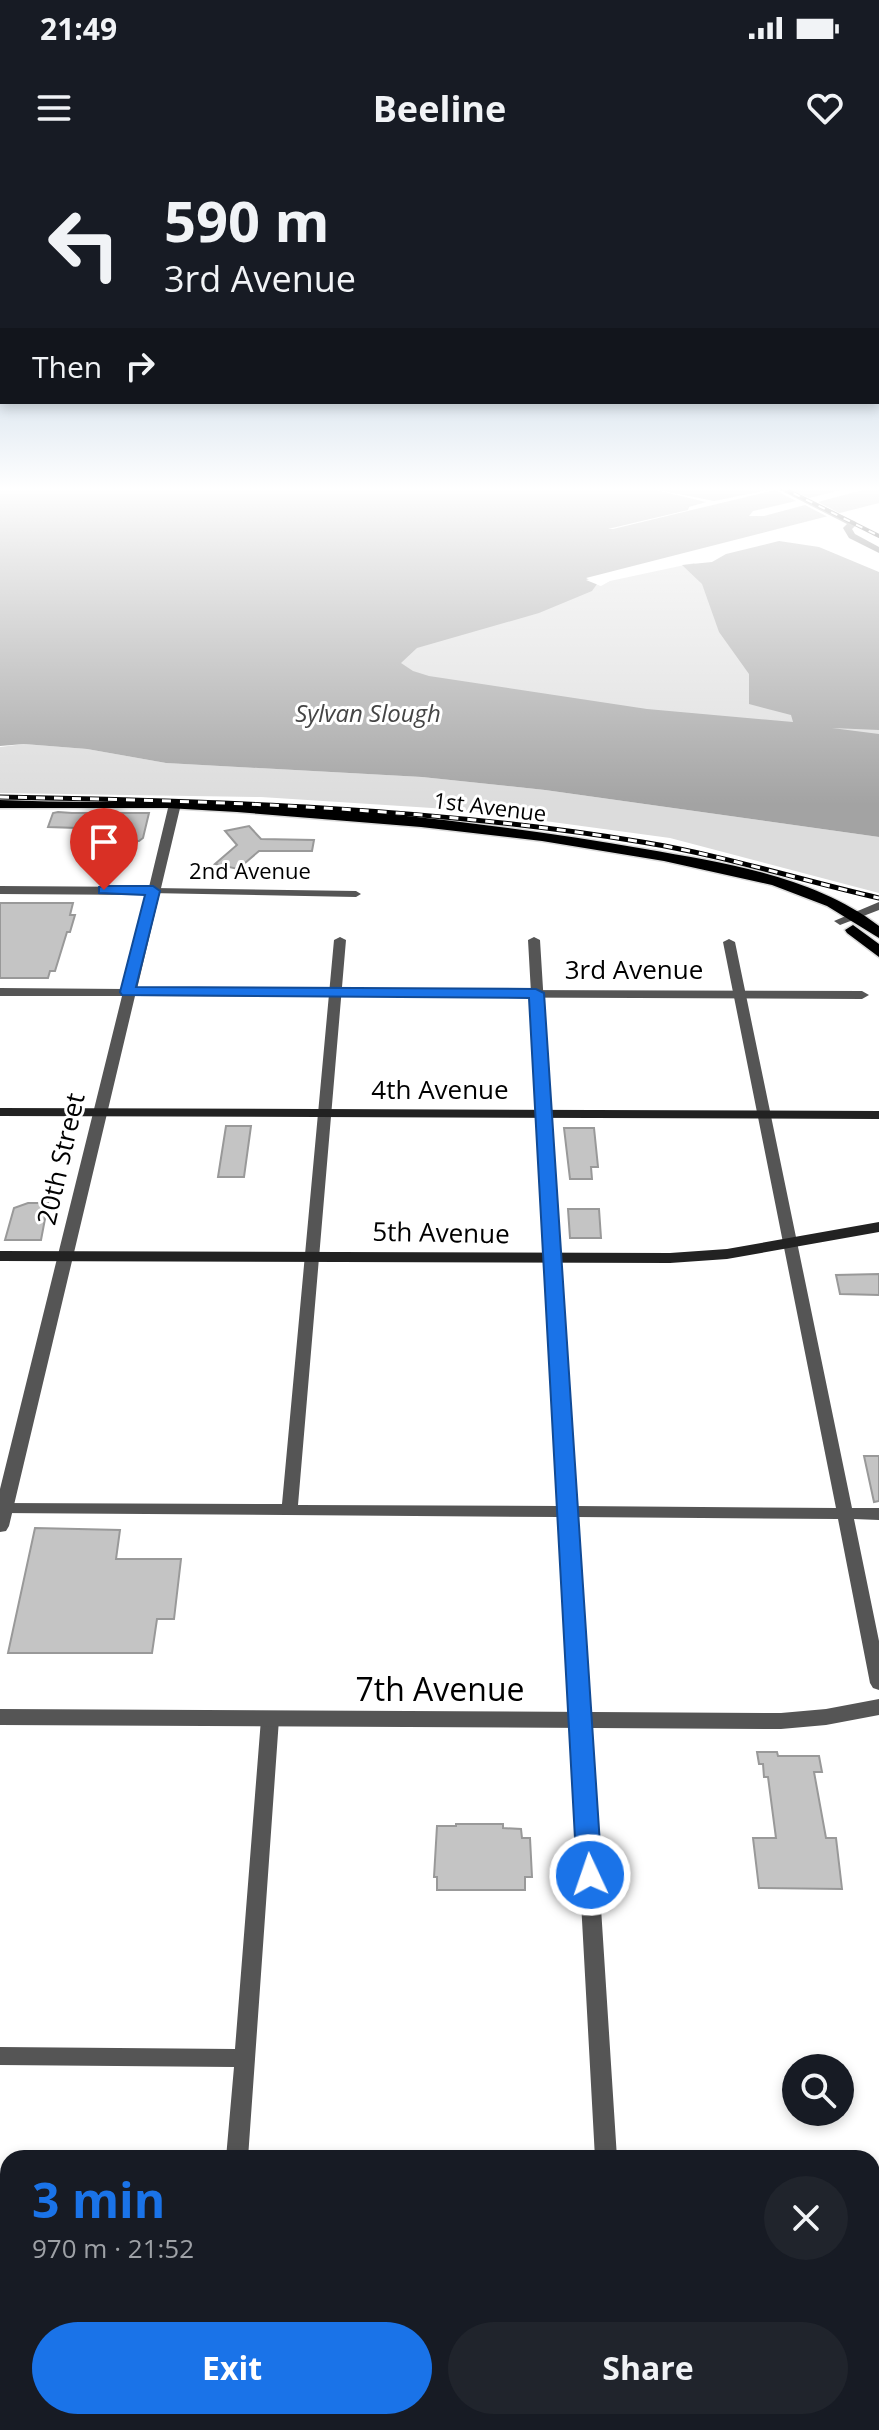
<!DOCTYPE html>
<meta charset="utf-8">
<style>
body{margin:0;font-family:"Open Sans",sans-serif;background:#20242c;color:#f1f3f6;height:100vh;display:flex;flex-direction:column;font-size:30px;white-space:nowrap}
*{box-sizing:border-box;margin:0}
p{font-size:26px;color:#9ea1a6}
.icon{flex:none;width:44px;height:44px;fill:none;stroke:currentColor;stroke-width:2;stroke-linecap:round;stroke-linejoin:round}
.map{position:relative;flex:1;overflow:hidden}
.details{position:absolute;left:0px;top:1990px;width:880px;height:280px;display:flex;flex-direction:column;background:#171b24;border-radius:24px 24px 0 0;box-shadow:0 4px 12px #0003}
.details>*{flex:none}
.hud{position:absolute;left:0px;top:0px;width:880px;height:244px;box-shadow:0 4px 12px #0003;background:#171b24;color:#f1f3f6;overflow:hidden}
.buttons{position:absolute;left:782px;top:1894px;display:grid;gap:16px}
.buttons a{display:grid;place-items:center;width:72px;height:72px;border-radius:50%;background:#171b24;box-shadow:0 4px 12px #0003;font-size:40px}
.pin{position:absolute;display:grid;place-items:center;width:68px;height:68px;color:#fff;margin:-82px -34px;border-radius:50% 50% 50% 0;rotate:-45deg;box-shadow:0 0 8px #0007}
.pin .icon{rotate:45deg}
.me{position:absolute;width:88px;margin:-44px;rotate:357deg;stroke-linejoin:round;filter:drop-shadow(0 0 6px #0008)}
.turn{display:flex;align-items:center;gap:28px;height:168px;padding:0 32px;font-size:36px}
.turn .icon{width:104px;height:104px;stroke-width:2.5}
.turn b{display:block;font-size:56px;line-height:68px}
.then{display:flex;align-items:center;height:76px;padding:0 32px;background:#0003;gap:16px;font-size:30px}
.round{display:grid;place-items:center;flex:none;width:84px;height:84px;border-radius:42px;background:#20242c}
.head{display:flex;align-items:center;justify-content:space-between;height:136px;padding:0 32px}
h1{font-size:48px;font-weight:700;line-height:60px;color:#1a73e8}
.action{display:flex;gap:16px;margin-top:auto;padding:16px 32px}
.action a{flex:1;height:92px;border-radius:48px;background:#1a73e8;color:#fff;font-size:32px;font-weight:700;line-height:92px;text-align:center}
.action a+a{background:#20242c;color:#f1f3f6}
.status{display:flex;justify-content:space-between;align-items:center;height:56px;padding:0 40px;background:#171b24;direction:ltr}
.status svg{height:22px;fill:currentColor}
header{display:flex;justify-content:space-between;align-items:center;height:104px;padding:0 32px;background:#171b24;font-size:36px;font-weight:700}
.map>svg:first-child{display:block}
</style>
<div class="status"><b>21:49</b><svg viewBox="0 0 49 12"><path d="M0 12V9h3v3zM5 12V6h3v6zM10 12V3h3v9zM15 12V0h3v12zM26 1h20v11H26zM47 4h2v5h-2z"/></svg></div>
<header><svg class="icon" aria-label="menu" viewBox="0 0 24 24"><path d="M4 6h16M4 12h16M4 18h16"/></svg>Beeline<svg class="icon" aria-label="heart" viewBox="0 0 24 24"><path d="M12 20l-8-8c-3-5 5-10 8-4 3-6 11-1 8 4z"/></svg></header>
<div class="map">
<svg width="879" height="2270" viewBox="0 0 879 2270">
<rect width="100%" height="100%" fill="#fff"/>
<path fill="#dcdcdc" d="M 694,403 L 879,545 L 879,577 L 752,565 L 419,521 L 364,490 L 586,420 L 601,426 L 610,421 Z
M 24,584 L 87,589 L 166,603 L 422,617 L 545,630 L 879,677 L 879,733 L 670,678 L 463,650 L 261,637 L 0,633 L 0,587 Z"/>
<path fill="#a3a3a3" d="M 0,327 L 879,327 L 879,343 L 586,418 L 597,424 L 592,431 L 539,453 L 417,488 L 401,503 L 413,511 L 429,516 L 647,549 L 793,562 L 791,555 L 749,544 L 749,514 L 719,472 L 702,424 L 682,405 L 712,402 L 726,394 L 779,381 L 819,387 L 879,412 L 879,570 L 832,568 L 879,574 L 879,677 L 545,630 L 422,617 L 166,603 L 87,589 L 24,584 L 0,586 Z"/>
<path fill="#fff" d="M 643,327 L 714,341 L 772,329 L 769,327 L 786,327 L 809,338 L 853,327 L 874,327 L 818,342 L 845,356 L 595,419 L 601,426 L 586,420 L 828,357 L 805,345 L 764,356 L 749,356 L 753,351 L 796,341 L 775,330 L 613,369 L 608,369 L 688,350 L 689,347 L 706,342 Z"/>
<path fill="#c4c4c4" stroke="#999" stroke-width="2" d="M 58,652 L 72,653 L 149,653 L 143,678 L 139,681 L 108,681 L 105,679 L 108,669 L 48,667 L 53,653 Z
M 249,666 L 261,679 L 314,680 L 312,691 L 259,691 L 238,709 L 215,704 L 237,685 L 225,671 Z
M 0,743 L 73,743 L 70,755 L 75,755 L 70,772 L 67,772 L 55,811 L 50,811 L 48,818 L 0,818 Z
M 226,966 L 251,966 L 244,1017 L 218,1017 Z
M 564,968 L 594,968 L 598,1007 L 591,1007 L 592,1019 L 570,1019 Z
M 28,1043 L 48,1043 L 41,1080 L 5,1080 L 14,1048 Z
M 568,1049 L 599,1049 L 601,1078 L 570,1078 Z
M 879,1114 L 879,1135 L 840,1134 L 836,1115 Z
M 864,1296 L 879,1296 L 879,1341 L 874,1342 Z
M 35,1368 L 120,1370 L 116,1399 L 181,1399 L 174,1459 L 157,1459 L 152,1493 L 8,1493 Z
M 757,1592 L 777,1592 L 778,1596 L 819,1596 L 822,1612 L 814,1612 L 826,1678 L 836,1678 L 842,1729 L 759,1728 L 753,1678 L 776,1678 L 768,1617 L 764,1617 L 763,1604 L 759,1604 Z
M 456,1664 L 503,1664 L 503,1668 L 521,1669 L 522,1678 L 530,1678 L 532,1717 L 525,1717 L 525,1730 L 437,1730 L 437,1717 L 434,1717 L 437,1666 L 456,1666 Z"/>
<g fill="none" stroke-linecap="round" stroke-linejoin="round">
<g stroke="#dbdbdb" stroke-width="3">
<path id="primary" d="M 0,640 C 32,641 65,642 97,642 C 123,642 149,639 176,640 C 333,646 490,662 645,689 C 725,703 813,716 879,766 L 879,778 L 827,746 L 772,725 L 664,701 L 542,681 L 421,667 L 237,652 L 167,648 L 0,648 Z
M 853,765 L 879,784 L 879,797 L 847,773 L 845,770 Z"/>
</g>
<path fill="#555" fill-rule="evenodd" d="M 153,728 L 356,731 L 361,734 L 356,737 L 149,733 L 148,731 Z
M 340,777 L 346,780 L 298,1345 L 560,1346 L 528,780 L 534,777 L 540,780 L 575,1346 L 836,1348 L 723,782 L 729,779 L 735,782 L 852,1348 L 879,1348 L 879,1360 L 854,1359 L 879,1481 L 879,1530 L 873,1528 L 870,1523 L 838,1359 L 576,1357 L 617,1998 L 595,1998 L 560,1357 L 0,1353 L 0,1343 L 282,1344 L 334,780 Z
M 270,1552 L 276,1554 L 279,1559 L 248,1998 L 226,1998 L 234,1907 L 0,1905 L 0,1887 L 235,1889 L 261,1559 L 264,1554 Z
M 200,2262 L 224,2262 L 224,2270 L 200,2270 Z
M 609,2262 L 633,2262 L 633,2270 L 609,2270 Z"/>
<path fill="#555" fill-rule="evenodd" d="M 774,327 L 784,327 L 856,362 L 857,364 L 852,369 L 855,374 L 879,387 L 879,393 L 849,378 L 843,368 L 847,364 Z
M 175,641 L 181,644 L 137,829 L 862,831 L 869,835 L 862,839 L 135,836 L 9,1366 L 6,1371 L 0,1372 L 0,1329 L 122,836 L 0,836 L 0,828 L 124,829 L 147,735 L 0,734 L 0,726 L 149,727 L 169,644 Z
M 879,742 L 879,750 L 840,765 L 834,761 Z
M 879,1539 L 879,1555 L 826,1565 L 781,1569 L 0,1565 L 0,1549 L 781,1553 L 826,1549 Z"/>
<path fill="#222" fill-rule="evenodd" d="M 0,948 L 879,951 L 879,959 L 0,956 Z
M 879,1062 L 879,1072 L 727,1099 L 670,1103 L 0,1101 L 0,1091 L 670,1093 L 727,1089 Z"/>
<use href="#primary" fill="#000" fill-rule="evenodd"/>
<g stroke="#000" stroke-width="4">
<path id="rail-far1" d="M 781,327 L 879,376"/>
</g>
<g stroke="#000" stroke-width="5">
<path id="rail" d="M 0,637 C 215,641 430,647 642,682 C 722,695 800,720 879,738"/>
</g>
<use href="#rail-far1" stroke="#fff" stroke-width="2" stroke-dasharray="7" stroke-linecap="butt"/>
<use href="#rail" stroke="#fff" stroke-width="3" stroke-dasharray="9" stroke-linecap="butt"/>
</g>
<linearGradient id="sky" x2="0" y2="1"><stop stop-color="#8cadcc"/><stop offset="0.51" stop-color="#fff"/><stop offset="1" stop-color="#fff" stop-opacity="0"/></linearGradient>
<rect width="879" height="645" fill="url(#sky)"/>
<path fill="#1a73e8" stroke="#114b97" stroke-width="2" d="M 104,726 L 153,726 L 160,731 L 136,827 L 536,829 L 544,833 L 602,1715 L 598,1722 L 590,1725 L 581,1722 L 577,1715 L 529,838 L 122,835 L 120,832 L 145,735 L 99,733 L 99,727 Z"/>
<g text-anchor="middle" stroke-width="6" stroke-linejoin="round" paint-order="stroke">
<g font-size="22" fill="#000" stroke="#fff">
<text transform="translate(490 647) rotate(7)" y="8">1st Avenue</text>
<text x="250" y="719">2nd Avenue</text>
</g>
<g font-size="24" font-style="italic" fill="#444" stroke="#fff">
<text x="368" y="562">Sylvan Slough</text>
</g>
<g font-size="26" fill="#000" stroke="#fff">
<text x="634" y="819">3rd Avenue</text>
<text x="440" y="939">4th Avenue</text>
<text transform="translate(61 999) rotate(-77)" y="9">20th Street</text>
<text transform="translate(441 1073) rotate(1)" y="9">5th Avenue</text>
</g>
<g font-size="32" fill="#000" stroke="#fff">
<text x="440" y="1541">7th Avenue</text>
</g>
</g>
</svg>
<div class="buttons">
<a><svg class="icon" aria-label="search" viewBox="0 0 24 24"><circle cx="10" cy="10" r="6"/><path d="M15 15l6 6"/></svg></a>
</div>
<div class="pin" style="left:104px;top:730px;background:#d93025"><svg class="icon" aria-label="arrive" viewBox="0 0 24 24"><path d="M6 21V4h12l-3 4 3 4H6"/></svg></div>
<svg class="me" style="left:590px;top:1715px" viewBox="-20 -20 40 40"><circle r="17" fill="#1a73e8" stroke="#fff" stroke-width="3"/><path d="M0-11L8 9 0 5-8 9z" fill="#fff"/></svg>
<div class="hud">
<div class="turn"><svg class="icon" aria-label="left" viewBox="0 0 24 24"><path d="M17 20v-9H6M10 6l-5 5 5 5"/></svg><div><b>590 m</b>3rd Avenue</div></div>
<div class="then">Then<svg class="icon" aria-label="right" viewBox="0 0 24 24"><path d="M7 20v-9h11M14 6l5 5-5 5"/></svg></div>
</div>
<section class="details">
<div class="head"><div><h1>3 min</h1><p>970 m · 21:52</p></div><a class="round"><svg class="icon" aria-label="close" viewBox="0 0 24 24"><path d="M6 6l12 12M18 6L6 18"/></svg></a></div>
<div class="action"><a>Exit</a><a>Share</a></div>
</section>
</div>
